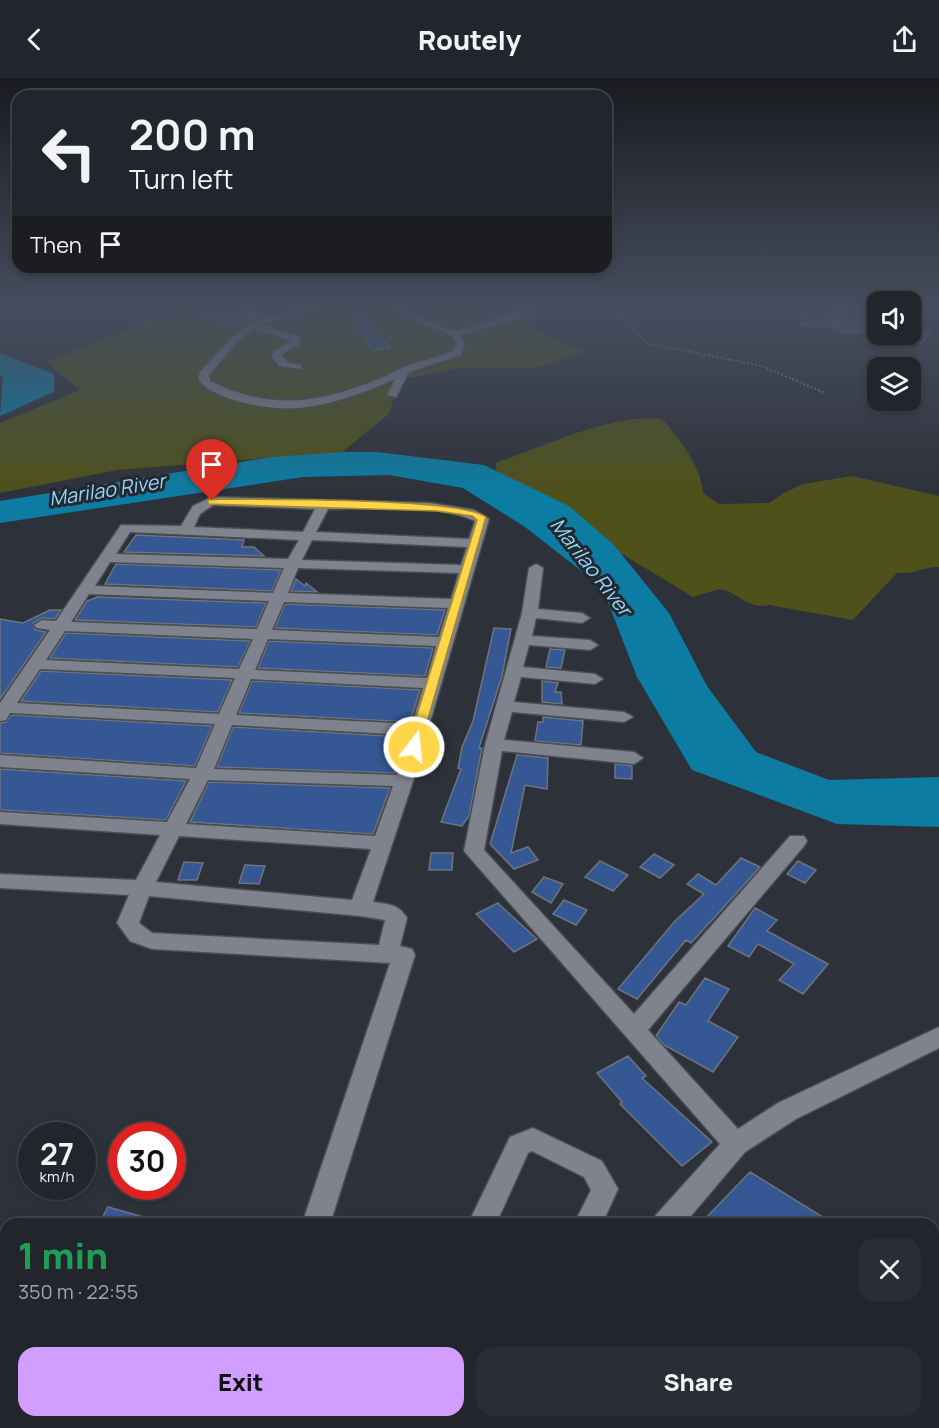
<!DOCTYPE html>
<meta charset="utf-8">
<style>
body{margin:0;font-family:Manrope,sans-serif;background:#2a2d33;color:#f1f3f6;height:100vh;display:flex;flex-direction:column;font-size:22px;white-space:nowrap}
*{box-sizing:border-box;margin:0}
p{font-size:20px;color:#a2a5a9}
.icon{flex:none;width:33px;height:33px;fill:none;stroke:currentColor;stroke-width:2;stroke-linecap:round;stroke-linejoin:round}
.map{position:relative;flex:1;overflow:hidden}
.details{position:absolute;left:0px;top:1140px;width:939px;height:210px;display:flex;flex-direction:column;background:#22252b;border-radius:18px 18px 0 0;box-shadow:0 3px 9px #0003,0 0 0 2px #3f4247}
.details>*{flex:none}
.guide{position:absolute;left:12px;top:12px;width:600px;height:183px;border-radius:18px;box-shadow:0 3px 9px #0003,0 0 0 2px #3f4247;background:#22252b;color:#f1f3f6;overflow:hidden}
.fabs{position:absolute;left:867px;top:213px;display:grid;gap:12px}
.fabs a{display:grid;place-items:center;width:54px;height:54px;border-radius:12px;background:#22252b;box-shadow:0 3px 9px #0003,0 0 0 2px #3f4247;font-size:30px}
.speed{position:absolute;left:18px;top:1044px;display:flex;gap:12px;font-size:30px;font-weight:700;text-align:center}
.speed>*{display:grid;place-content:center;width:78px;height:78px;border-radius:50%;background:#22252b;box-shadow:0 3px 9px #0003,0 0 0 2px #3f4247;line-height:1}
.speed small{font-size:15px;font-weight:400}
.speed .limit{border:9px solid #d22;background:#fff;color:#111}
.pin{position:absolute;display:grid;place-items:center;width:51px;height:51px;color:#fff;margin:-62px -26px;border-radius:50% 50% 50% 0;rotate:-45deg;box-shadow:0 0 6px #0007}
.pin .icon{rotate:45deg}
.me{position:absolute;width:66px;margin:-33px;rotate:16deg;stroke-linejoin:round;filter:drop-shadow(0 0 4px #0008)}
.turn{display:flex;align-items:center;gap:21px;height:126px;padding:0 18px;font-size:27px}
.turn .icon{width:78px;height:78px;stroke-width:2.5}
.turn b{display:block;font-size:42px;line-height:51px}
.then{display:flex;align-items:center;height:57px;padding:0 18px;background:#0003;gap:12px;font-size:22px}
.round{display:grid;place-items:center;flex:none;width:63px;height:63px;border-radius:18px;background:#2a2d33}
.overview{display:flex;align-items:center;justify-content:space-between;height:102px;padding:0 18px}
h1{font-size:36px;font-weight:800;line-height:45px;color:#1e9e55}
.button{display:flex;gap:12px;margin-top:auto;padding:12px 18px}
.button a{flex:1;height:69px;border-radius:18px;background:#d19dfe;color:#111;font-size:24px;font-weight:800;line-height:69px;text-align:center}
.button a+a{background:#2a2d33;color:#f1f3f6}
header{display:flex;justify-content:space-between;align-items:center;height:78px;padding:0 18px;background:#22252b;font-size:27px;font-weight:800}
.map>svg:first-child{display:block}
</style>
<header><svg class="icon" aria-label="back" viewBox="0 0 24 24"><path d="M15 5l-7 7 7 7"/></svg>Routely<svg class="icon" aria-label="share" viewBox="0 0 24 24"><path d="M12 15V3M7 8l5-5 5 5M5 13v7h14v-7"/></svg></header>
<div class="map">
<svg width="939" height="1350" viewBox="0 0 939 1350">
<rect width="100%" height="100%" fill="#2d3139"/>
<path fill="#4e511a" d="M 182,230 L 546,230 L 527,247 L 584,274 L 536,290 L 460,290 L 399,302 L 389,336 L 342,374 L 117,392 L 0,415 L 0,345 L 80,312 L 46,284 Z
M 647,340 L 662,341 C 680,361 701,388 703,415 L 719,426 L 769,425 L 784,415 L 803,406 L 852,398 L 939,418 L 939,489 C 922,489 916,496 897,495 L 853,542 L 769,527 C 746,533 733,508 716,512 C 709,514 701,517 693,519 L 497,400 L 496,385 C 544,368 595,343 647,340 Z"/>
<path fill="#0c7ca3" d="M 214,230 L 244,242 L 225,247 L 193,233 Z
M 0,275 L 54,296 L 54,314 L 0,338 L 3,299 L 0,297 Z
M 342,374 L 377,374 L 484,387 L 569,428 L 614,467 L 669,535 L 707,608 L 756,674 L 829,702 L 939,699 L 939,749 L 837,746 L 692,692 L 637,599 L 602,509 L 525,449 L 463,410 L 389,397 L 303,399 L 0,445 L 0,423 L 272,379 Z"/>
<path fill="#355793" stroke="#6e747d" stroke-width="1.5" d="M 802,230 L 836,230 L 829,245 L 831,248 L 839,247 L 850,230 L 878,230 L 878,234 L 871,238 L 871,244 L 878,244 L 878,256 L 834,253 L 834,249 L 801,247 Z
M 360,235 L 390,270 L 374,272 L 351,243 Z
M 910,251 L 930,254 L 922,265 L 914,265 Z
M 136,457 L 244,462 L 242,469 L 254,469 L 264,478 L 124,474 Z
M 116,486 L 281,492 L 272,513 L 105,506 Z
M 296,501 L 305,508 L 306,505 L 317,514 L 291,513 Z
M 97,519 L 266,525 L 256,549 L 75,542 L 87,523 Z
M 285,526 L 445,532 L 437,557 L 275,550 Z
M 50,532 L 61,532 L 55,541 L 42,540 L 33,545 L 35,552 L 46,554 L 0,621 L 0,541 L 23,545 Z
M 494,550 L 511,551 L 502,598 L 479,670 L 482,670 L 469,738 L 462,748 L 441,744 L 461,691 L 458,690 L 462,669 L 473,643 Z
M 66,555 L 250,563 L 238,589 L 50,580 Z
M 269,563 L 433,570 L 425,598 L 258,590 Z
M 550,571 L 565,572 L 561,590 L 546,589 Z
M 41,593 L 232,602 L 218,634 L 21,623 Z
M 252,603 L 420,612 L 410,644 L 239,635 Z
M 542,603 L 558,605 L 555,614 L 561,614 L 562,626 L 542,624 Z
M 11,637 L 212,648 L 195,688 L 0,675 L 0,645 L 6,644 Z
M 543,639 L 583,643 L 581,667 L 535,663 L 538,644 L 543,644 Z
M 233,649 L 406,659 L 395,695 L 217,689 Z
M 517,677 L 548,680 L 547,711 L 525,707 L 511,775 L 528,769 L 538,782 L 514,791 L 490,766 Z
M 615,686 L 632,688 L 632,701 L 615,700 Z
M 0,691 L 186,703 L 166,742 L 0,732 Z
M 209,704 L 390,710 L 373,756 L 190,744 Z
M 431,775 L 453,775 L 452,792 L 429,792 Z
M 654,776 L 674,787 L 660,800 L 640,789 Z
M 741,780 L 760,789 L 724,829 L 691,865 L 686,862 L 637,921 L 618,911 L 675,843 L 704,816 L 687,806 L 698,796 L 716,807 Z
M 600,783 L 628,797 L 613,813 L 585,799 Z
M 798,783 L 816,792 L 805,805 L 787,796 Z
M 184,784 L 203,785 L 197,802 L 178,802 Z
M 245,787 L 265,788 L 259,806 L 239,805 Z
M 544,799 L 563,806 L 551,825 L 532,814 Z
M 564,822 L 587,832 L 576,847 L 553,836 Z
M 498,825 L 502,829 L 537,861 L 514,874 L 476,836 Z
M 755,830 L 777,842 L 767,853 L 828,886 L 803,916 L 779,902 L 794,886 L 758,866 L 749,879 L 728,868 Z
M 705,900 L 729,911 L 708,943 L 738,959 L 713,994 L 664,967 L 656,958 L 679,924 L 686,927 Z
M 628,978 L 646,998 L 642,1000 L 712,1064 L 682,1088 L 620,1026 L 622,1024 L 597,995 Z
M 750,1094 L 834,1146 L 700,1146 Z
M 108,1129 L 154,1142 L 153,1146 L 99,1146 Z"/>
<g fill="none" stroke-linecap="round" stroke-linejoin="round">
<g stroke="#4a4e54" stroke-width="3">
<path id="minor" d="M 239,230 L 248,230 L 258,242 L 303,230 L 317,230 L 262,246 L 300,259 L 300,266 L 282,276 L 286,284 L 301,287 L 301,291 L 279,288 L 272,279 L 273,273 L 292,263 L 254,251 L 238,263 L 209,297 L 210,303 C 267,331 314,327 373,303 C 383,300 392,294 402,290 C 419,283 438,280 454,272 L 456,265 L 452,258 L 389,230 C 411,230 443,254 458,252 C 479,249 521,228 538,230 L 521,240 L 461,257 L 465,267 L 461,277 L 409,294 L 396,319 L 387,317 L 395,301 C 369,313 336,325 307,329 C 279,334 215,325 198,301 L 200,294 L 232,259 L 251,244 Z
M 838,230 L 848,230 L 837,246 L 831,246 Z
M 878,236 L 878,242 L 873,242 L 873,238 Z
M 212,419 L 430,425 L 474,432 L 489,441 L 413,703 L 373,824 C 387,826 399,826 407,840 L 400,868 L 412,871 L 415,877 L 330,1146 L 302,1146 L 390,885 L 152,871 L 130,863 L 117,845 L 129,817 L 0,810 L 0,796 L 136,802 L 160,757 L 0,746 L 0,734 L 167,744 L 190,701 L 0,689 L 0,677 L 196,690 L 215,646 L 10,635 L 6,642 L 0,643 L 0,625 L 50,552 L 37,550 L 34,547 L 42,542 L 56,543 L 121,447 L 181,448 L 193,428 ZM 213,427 L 315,431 L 303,454 L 194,449 L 200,436 ZM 328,431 C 371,431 435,424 475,443 L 469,461 L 316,454 ZM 130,454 L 299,462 L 288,481 L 116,476 ZM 312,462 L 467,469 L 461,487 L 302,482 ZM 110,484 L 284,490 L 273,515 L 95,508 ZM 298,490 L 459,495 L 451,521 L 288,515 ZM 89,516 L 269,523 L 257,551 L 71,544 ZM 284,524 L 448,530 L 439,559 L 272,552 ZM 65,553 L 253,561 L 239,591 L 46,582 ZM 268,561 L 436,568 L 427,600 L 255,592 ZM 40,591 L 235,600 L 219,636 L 17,625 ZM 251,601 L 423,610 L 412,646 L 236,637 ZM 232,647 L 409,657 L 397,697 L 214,691 ZM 208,702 L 393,708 L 375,758 L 186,746 ZM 179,758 L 371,771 L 352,822 L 156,804 ZM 149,818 L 360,838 L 385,842 L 379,867 L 152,855 L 139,845 Z
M 536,486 L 543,490 L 538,531 L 582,535 L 590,540 L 582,545 L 536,540 L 532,558 L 590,562 L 598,567 L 590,572 L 529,567 L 523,589 L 595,596 L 603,601 L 595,606 L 521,599 L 514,624 L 624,634 L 633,639 L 624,644 L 512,634 L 504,662 L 634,674 L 643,680 L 634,686 L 502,673 L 484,772 L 634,936 L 790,758 L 804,758 L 807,763 L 804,768 L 648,952 L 738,1051 L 778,1025 L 939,949 L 939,970 L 796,1041 L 745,1074 L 684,1146 L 652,1146 L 656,1137 L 720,1066 L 464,773 L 485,667 L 522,535 L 529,490 Z
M 533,1050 L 602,1083 L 618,1111 L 602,1146 L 574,1146 L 591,1112 L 584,1099 L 532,1073 L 528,1075 L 496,1146 L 468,1146 L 510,1059 Z
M 309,1344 L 344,1344 L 341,1350 L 306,1350 Z
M 422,1344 L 454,1344 L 453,1350 L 421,1350 Z
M 473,1344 L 508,1344 L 505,1350 L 470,1350 Z"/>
</g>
<g stroke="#4a4e54" stroke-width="3">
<path id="major" d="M 0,1214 L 6,1215 L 6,1245 L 0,1244 Z
M 264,1344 L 302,1344 L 305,1350 L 267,1350 Z"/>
</g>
<path stroke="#8c8f96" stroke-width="1.5" stroke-dasharray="2 2" stroke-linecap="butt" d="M 612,230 L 646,265 L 762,288 L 825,315"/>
<use href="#minor" fill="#7e838d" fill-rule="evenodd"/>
<use href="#major" fill="#bc8382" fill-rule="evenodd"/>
</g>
<linearGradient id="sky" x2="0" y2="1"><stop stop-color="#191b1f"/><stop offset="0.55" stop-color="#464e5f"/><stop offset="1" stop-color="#464e5f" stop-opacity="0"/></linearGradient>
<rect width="939" height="418" fill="url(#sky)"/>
<path fill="#ffd54a" stroke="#a68a30" stroke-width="1.5" d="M 212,421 C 257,422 459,419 486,439 L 419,672 L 409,672 L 407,669 L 477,442 L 472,438 L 437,433 L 208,426 L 208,421 Z"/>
<g text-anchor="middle" stroke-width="6" stroke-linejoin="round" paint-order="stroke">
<g font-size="20" font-style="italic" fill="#93d7f7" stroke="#23272f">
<text transform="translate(107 412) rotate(-9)" y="7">Marilao River</text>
<text transform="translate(591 489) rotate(52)" y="7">Marilao River</text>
</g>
</g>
</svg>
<div class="fabs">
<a><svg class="icon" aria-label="sound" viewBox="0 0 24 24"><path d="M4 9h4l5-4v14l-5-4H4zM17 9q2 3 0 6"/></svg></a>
<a><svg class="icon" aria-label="layers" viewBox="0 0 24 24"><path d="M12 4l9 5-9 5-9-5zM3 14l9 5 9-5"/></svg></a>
</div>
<div class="speed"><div>27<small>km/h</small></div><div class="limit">30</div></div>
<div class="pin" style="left:212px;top:423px;background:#d93025"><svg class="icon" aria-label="arrive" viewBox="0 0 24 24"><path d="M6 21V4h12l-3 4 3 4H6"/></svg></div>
<svg class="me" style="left:414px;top:669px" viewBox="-20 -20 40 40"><circle r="17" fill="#ffd54a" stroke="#fff" stroke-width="3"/><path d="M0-11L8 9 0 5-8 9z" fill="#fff"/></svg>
<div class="guide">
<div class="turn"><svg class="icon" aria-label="left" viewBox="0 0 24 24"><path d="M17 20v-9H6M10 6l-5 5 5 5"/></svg><div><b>200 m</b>Turn left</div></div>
<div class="then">Then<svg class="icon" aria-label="arrive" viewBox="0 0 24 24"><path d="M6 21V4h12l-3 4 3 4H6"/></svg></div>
</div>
<section class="details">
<div class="overview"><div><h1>1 min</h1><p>350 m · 22:55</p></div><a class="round"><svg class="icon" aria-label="close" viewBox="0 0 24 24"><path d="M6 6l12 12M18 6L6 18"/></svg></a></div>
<div class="button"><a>Exit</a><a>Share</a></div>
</section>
</div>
